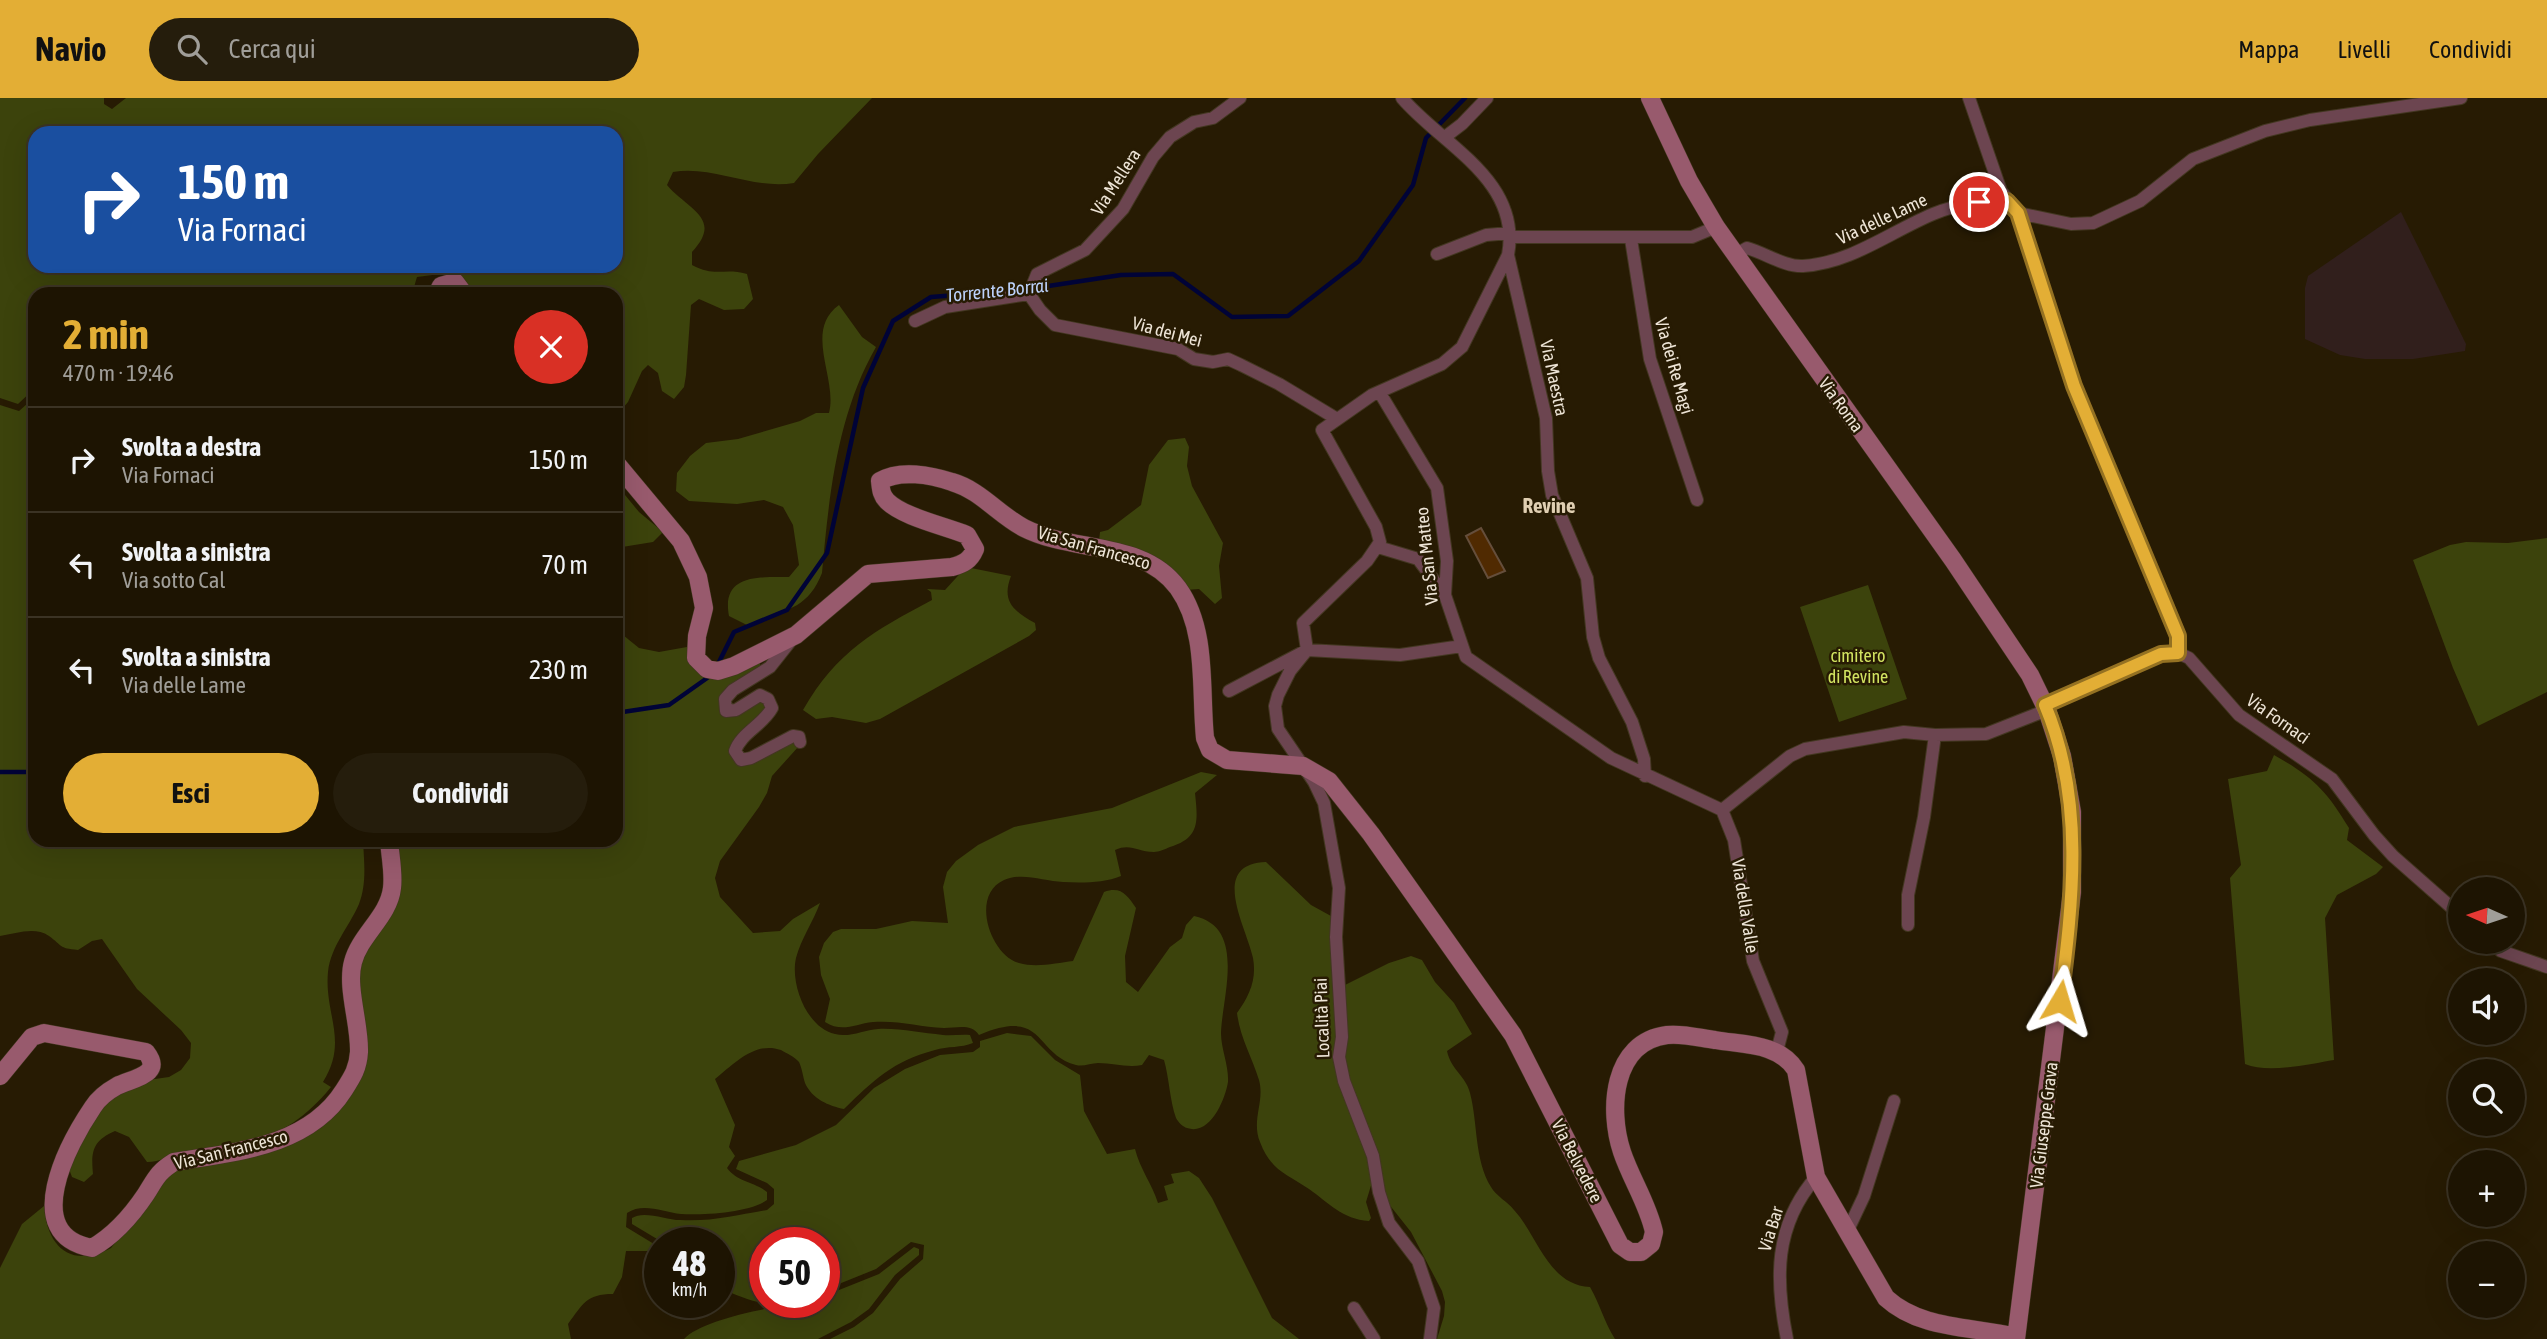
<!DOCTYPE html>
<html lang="it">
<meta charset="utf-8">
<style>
body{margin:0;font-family:"Asap Condensed",sans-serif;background:#251d0c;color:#f1f3f6;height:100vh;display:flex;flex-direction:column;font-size:26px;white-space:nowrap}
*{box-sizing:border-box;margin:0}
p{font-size:23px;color:#a09e99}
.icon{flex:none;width:38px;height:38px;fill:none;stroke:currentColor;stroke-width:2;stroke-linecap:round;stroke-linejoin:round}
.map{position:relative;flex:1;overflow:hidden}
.side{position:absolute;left:28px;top:189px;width:595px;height:560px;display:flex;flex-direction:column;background:#1d1402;border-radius:21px;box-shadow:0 7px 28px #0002,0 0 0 2px #3b3324}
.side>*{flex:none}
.top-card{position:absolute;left:28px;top:28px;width:595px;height:147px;border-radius:21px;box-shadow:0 7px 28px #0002,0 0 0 2px #3b3324;background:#1a4fa0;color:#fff;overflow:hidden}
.needle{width:46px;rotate:273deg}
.tools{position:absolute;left:2448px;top:779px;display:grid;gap:14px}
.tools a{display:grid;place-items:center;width:77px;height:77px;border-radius:50%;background:#1d1402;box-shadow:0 7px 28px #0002,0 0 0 2px #3b3324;font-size:35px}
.speed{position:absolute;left:644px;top:1129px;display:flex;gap:14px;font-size:35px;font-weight:700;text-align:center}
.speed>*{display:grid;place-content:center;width:91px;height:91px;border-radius:50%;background:#1d1402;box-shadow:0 7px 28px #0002,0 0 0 2px #3b3324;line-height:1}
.speed small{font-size:18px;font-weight:400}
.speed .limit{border:10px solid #d22;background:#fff;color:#111}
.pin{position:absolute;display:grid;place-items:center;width:60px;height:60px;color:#fff;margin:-30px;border:4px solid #fff;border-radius:50%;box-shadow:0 2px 7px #0007}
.me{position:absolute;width:77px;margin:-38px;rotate:7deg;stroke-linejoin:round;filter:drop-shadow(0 0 5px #0008)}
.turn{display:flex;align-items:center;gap:24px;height:147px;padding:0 35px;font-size:32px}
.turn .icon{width:91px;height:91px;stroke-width:2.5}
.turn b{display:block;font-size:49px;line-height:60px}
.round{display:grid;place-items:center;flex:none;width:74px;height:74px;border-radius:37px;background:#251d0c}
.headline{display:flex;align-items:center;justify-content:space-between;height:119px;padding:0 35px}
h1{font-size:42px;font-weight:700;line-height:52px;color:#e3ae35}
.button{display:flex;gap:14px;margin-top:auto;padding:14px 35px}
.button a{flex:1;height:80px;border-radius:42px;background:#e3ae35;color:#111;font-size:28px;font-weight:700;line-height:80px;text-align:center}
.button a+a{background:#251d0c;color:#f1f3f6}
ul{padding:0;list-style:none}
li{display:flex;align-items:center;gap:21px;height:105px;padding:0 35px;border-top:2px solid #3b3324}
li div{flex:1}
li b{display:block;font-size:26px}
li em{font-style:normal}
header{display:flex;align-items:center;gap:42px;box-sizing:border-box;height:98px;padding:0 35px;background:#e3ae35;color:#111}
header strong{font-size:33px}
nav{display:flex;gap:38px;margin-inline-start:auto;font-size:24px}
.search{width:490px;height:63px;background:#251d0c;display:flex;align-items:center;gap:18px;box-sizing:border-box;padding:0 24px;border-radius:38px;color:#a09e99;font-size:26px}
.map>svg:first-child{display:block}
</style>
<header>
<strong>Navio</strong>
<div class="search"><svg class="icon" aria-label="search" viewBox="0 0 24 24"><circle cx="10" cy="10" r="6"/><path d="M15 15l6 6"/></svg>Cerca qui</div>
<nav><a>Mappa</a><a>Livelli</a><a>Condividi</a></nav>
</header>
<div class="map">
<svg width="2547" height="1241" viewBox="0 0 2547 1241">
<rect width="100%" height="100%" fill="#271b03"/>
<path fill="#311f1c" d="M 2401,114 L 2466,246 L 2465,253 L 2413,261 L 2365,261 L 2340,257 L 2305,241 L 2305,190 L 2308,178 Z"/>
<path fill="#3c430c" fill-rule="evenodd" d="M 0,0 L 104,0 L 104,6 L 112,11 L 126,0 L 872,0 L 818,56 L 794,85 C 753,92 713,67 673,74 L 667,87 C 687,111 724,120 692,154 L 692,167 C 717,180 723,169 747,176 L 753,201 L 744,211 L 724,212 L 699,201 L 691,207 L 686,277 L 684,289 L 674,301 L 662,293 L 658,275 L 648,267 L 642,273 L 628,304 L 616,318 L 616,196 L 460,196 L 450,179 L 440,176 L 417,179 L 412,196 L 35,196 L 35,290 L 18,306 L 0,300 ZM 35,35 L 616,35 L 616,168 L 35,168 Z
M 839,207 L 862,239 L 876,249 C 837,317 829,398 822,475 C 807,514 781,512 747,527 L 729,518 C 721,476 759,479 789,479 L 799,467 L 793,427 L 783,409 L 764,402 L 737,406 L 689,403 L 676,393 L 677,375 L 690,358 L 706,345 L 738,341 L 800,323 L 816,315 L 829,315 C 838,281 803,233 839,207 Z
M 35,299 L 35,742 L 363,742 C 364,764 367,785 359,806 C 349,829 331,848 328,874 C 324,916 349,943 323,984 L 331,989 C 287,1043 248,1046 184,1055 C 171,1057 160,1064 147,1064 L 129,1039 L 115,1033 C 92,1043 91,1054 93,1076 L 84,1084 L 72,1079 L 69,1071 L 83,1034 L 104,1001 L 148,982 L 169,979 L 181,972 L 190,960 L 191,945 L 181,932 L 137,891 L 102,841 L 92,843 L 78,852 C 58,850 63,848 49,838 C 34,828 16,836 0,838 L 0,307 L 19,313 Z
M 1185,340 L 1189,349 L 1187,368 L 1192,388 L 1223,445 L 1219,468 L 1222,500 L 1215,506 L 1199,491 L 1185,492 C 1153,454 1147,453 1099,443 L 1100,434 L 1108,432 L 1141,407 L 1149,367 L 1168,342 Z
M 616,386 L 639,414 L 663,434 L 653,444 L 616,450 Z
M 2547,440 L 2547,594 L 2478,628 L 2453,570 L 2413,462 L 2450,447 L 2466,444 L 2508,445 Z
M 966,469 L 1011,478 C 1001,504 1014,513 1035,525 L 1036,532 L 1029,538 L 880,621 L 866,625 L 832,619 L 816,621 L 803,612 C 837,553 874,533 932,502 L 931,494 L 927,491 L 945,492 Z
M 1868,487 L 1907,601 L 1839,624 L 1800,509 Z
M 616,537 L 623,537 L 639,550 L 659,554 L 698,547 L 697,558 L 725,579 L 740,575 L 760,563 L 760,570 L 722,612 L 759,604 L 762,604 L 767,612 L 735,641 L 736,663 L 797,642 L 799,648 L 772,678 L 767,695 L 759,709 L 720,763 L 715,780 L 720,799 L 753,835 L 780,833 L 793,821 L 820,805 C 813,824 801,841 796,860 C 790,886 807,930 835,936 C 849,940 864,932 878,931 C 900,930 921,935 943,937 C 952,938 961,936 970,937 L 973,945 C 961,950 948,948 935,952 C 893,963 874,982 844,1011 C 829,1008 812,1001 805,985 C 803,979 802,970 799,964 C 795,959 786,955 781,952 C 755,943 735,965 715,981 L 735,1027 L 729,1049 L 735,1058 L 727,1070 C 737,1084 755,1084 767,1094 L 767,1102 C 749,1115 703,1117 681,1116 C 663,1114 643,1104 627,1115 L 626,1129 L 654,1146 L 660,1153 L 626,1153 L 622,1179 L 613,1196 C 586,1196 583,1206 568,1226 L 571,1241 L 0,1241 L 0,1170 L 22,1126 L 44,1108 C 47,1149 71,1171 111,1150 L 176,1067 L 298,1035 L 351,971 L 348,897 L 383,792 L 383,742 L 616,742 Z
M 2274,657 C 2313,679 2326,692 2349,730 L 2347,742 L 2383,769 L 2376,776 L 2337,797 L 2325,820 L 2334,962 C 2310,966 2268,976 2245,966 L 2230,780 L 2241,767 L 2228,681 L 2267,673 Z
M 1201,674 L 1217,677 L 1195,695 C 1198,723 1200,740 1170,749 C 1165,751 1159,754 1154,754 C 1137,754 1131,745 1115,752 L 1121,778 C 1104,785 1082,785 1063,784 C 1044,783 1022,774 1004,782 C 970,797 990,857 1019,865 C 1036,870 1057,865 1073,863 L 1104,794 C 1121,788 1127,797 1136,810 L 1125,858 L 1126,884 L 1138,894 L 1170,849 L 1182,840 L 1186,827 L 1194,818 C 1247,829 1222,899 1221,935 C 1221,951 1229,968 1228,984 C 1225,1002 1210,1038 1187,1030 C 1183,1029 1178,1024 1176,1020 C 1170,1004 1169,979 1164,962 L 1149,957 L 1142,967 C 1127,970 1114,965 1098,965 C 1091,965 1083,969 1076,967 C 1033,955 1046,909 979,937 C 971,925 957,930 944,930 C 920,929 898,922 873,924 C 855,926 842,935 825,924 L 830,901 L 821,877 L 819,859 L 824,845 L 833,834 L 841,831 L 876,831 L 912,823 L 948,825 L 943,789 L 947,774 L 956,763 L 978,747 L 1014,729 L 1112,710 Z
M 1266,764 L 1311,807 L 1331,818 L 1331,856 L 1337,888 L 1339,942 L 1373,1081 L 1366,1104 L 1371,1120 L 1369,1123 C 1342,1121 1329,1105 1309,1091 C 1287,1076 1271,1073 1260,1044 C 1251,1022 1265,1004 1259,982 C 1252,959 1240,940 1237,915 C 1249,898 1257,882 1253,860 C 1247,830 1208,766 1266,764 Z
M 1411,858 L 1422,862 L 1435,884 L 1454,905 L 1472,936 L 1447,953 C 1451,972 1466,978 1470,995 C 1478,1025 1474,1061 1491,1089 C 1496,1098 1508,1104 1514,1112 C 1538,1138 1548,1187 1590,1189 C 1600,1206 1604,1224 1615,1241 L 1437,1241 L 1444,1218 L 1445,1204 L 1442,1193 L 1411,1134 L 1388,1105 L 1343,963 L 1347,920 L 1345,887 L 1389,865 Z
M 1007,935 L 1031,938 L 1055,962 L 1080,977 L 1084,1013 L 1107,1056 L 1135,1051 C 1140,1071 1152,1086 1158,1105 L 1168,1102 L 1164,1088 L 1174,1085 L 1171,1076 L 1189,1073 L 1199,1080 L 1212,1100 L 1272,1220 L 1299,1241 L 830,1241 L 854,1229 L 873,1215 L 900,1181 L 923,1161 L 924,1147 L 911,1144 L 876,1171 L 824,1192 L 824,1144 L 765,1144 L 765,1204 L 781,1204 C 757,1209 741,1197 719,1191 L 719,1144 L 662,1144 L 632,1126 L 632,1120 C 644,1112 666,1122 680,1122 C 711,1124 737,1117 767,1112 L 774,1106 L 774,1091 L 767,1085 L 736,1071 L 739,1063 L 796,1047 L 836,1027 L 874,990 L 905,971 L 940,957 L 973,954 L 980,949 L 980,943 Z
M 914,1149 L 919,1151 L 919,1157 L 895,1177 L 869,1211 L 851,1224 L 818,1241 L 684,1241 C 704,1219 792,1204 824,1204 L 824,1198 L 879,1176 Z"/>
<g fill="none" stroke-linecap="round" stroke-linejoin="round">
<path stroke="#000337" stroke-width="4.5" d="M 1035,190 L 1121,177 L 1173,176 L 1232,219 L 1288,218 L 1359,163 L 1413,87 L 1426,40 L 1465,0
M 717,568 L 734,534 L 787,512 L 827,455 L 863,290 L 893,223 L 931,199 L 1009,193
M 616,615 L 669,607 L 710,578
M 0,674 L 35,674"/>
</g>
<path fill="#502a01" stroke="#654e3b" stroke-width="2" d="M 1481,430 L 1505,473 L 1488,480 L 1466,438 Z"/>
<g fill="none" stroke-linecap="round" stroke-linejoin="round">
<g stroke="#433721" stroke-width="14">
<path id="street" d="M 1240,0 L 1213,20 L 1194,24 L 1170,39 L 1153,59 L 1123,111 L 1085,152 L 1037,176 L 1029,196 L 1040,212 L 1055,227 L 1178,251 L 1194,261 L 1213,264 L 1228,261 L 1241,267 L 1279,286 L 1337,321
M 1402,0 C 1442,47 1522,82 1508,157 L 1546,320 L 1548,373 L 1552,397 L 1587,480 L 1593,539 L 1599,560 L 1632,624 L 1644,661 L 1645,678
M 1969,0 L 2001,93 L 2018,115 L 2023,128 L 2074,288 L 2178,538 L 2178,555
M 1445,39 L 1462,26 L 1487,0
M 2018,115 L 2071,126 L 2093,125 L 2140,103 L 2193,61 L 2265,33 L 2310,22 L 2461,0
M 1510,139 L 1692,139 L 1716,129
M 1631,141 L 1650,261 L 1697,402
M 1437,156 L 1486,137 L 1510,135
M 1735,157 L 1747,150 C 1765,155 1785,169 1803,168 C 1851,165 1890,134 1933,116 C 1956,106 1982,104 2007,103
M 915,223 L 945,209 L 1029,196
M 1380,295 L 1437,390 L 1447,463 L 1445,497 L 1466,559 L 1611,660 L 1722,712 L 1734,742 L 1753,863 L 1782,934 L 1777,953
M 1378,449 L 1418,461 L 1445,497
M 793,540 L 770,569 L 733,592 L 725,601 L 726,613 L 736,612 L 760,597 L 768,601 L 772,610 C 763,627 741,635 735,653 L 741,662 L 751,660 L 793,638 L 799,639 L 800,644
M 1307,552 L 1290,573 L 1278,597 L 1275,608 L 1278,631 L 1314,684 L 1324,705 L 1339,790 L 1336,839 L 1342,939 L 1339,959 L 1344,983 L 1373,1058 L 1379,1094 L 1389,1125 L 1418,1163 L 1434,1210 L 1430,1241
M 1307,552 L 1303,525 L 1367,463 L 1380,444 L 1376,429 L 1322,332 L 1372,297 L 1442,266 L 1462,249 L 1508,157
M 1229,593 L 1307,552 L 1400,557 L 1462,548
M 2045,607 L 2161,556 L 2178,555 L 2189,560 L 2239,617 L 2332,681 L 2374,737 L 2393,758 L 2460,817
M 1722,712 L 1790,658 L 1805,651 L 1904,634 L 1935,637 L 1986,636 L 2047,612
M 1908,827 L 1908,797 L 1924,719 L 1935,637
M 2490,844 L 2501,853 L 2547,869
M 1847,1134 L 1864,1098 L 1894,1003
M 1354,1210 L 1374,1241
M 1787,1241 C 1775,1181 1774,1128 1816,1079"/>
</g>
<g stroke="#433721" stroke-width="19">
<path id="secondary" d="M 1650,0 L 1689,83 L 1716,129 L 1953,462 L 2030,577 L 2047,612 L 2062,658 L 2072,714 L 2072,794 L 2016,1241
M 437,196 L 441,188 L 455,184 L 464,196
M 616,365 L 681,443 L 698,479 L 704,510 L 697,538 L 696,560 L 707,571 L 718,573 L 734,568 L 796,537 L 868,476 L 952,469 C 963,466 970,463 975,451 L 967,437 C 945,428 903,419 887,403 C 881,397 881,391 880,383 C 900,371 931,377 952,384 C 980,392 999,417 1024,430 C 1073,455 1143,442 1178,490 C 1208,532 1200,591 1205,640 L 1210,652 L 1227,662 L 1303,668 L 1329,683 L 1371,736 L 1513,937 L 1620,1147 L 1630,1154 L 1641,1154 L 1651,1146 L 1654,1134 C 1648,1106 1631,1081 1622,1054 C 1608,1012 1612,944 1667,937 C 1682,935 1700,940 1715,942 C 1744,947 1779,945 1796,972 L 1816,1079 L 1886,1200 C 1921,1232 1972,1228 2016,1239
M 0,978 L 32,939 L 44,935 L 146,954 C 164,977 133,980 117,988 C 108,993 98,1001 93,1009 C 68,1046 19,1137 92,1150 C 113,1138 132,1117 146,1096 C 156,1080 158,1074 174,1064 C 235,1054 308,1049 344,992 C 353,978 358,970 359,954 C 360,926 346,889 353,864 C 360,837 389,818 392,790 C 394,775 390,757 389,742"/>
</g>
<use href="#street" stroke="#6c4550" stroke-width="12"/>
<use href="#secondary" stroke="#985a6d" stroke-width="18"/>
</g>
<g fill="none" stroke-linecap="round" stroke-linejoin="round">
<g stroke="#947122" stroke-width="18">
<path id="route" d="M 1979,104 L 2007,103 L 2018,115 L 2074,288 L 2178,538 L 2178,555 L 2161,556 L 2045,607 C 2085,702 2073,803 2060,903"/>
</g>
<use href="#route" stroke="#e3ae35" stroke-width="12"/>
</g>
<g text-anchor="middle" stroke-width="5" stroke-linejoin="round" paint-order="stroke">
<g font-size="18" fill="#ede4d6" stroke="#271b03">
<text transform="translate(1116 84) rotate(-57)" y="6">Via Mellera</text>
<text transform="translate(1882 121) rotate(-25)" y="6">Via delle Lame</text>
<text transform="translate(1167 234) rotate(15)" y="6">Via dei Mei</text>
<text transform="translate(1674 268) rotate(74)" y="6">Via dei Re Magi</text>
<text transform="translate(1554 280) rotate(78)" y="6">Via Maestra</text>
<text transform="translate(1841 307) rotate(54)" y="6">Via Roma</text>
<text transform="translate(1094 450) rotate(16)" y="6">Via San Francesco</text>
<text transform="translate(1427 458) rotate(-96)" y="6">Via San Matteo</text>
<text transform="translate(2278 621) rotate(35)" y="6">Via Fornaci</text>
<text transform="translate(1745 808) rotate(81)" y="6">Via della Valle</text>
<text transform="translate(1322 920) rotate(-92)" y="6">Località Piai</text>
<text transform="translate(2044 1027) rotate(-83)" y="6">Via Giuseppe Grava</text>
<text transform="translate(231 1052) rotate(-14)" y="6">Via San Francesco</text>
<text transform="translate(1577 1063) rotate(63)" y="6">Via Belvedere</text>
<text transform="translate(1771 1131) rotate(-73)" y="6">Via Bar</text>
</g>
<g font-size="18" fill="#d2e361" stroke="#271b03">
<text x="1858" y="564">cimitero<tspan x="1858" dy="21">di Revine</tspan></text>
</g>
<g font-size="19" font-style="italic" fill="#bdd3fc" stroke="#271b03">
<text transform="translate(997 192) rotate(-6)" y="7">Torrente Borrai</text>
</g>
<g font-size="21" font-weight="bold" fill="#e0cfb2" stroke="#271b03">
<text x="1549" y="415">Revine</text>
</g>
</g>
</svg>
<div class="tools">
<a><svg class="needle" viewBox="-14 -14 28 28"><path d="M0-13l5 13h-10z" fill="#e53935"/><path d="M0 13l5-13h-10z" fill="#a09e99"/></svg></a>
<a><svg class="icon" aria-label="sound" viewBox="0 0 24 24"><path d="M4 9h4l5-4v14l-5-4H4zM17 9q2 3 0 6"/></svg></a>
<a><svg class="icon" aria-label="search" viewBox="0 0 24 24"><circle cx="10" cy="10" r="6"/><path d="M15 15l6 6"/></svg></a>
<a>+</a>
<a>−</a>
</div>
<div class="speed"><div>48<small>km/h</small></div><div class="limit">50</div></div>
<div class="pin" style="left:1979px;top:104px;background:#d93025"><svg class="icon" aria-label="arrive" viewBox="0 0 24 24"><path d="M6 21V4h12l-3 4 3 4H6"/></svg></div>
<svg class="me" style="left:2060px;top:903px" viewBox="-20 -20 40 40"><path d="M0-17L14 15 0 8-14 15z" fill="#e3ae35" stroke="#fff" stroke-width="4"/></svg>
<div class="top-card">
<div class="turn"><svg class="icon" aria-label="right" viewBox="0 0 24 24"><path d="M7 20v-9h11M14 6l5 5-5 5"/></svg><div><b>150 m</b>Via Fornaci</div></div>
</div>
<section class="side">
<div class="headline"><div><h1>2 min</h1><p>470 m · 19:46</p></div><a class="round" style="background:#d93025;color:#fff"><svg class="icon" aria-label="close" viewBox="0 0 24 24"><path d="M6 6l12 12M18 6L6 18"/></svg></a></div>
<ul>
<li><svg class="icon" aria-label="right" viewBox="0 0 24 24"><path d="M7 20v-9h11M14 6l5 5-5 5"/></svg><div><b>Svolta a destra</b><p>Via Fornaci</p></div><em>150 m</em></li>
<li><svg class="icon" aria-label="left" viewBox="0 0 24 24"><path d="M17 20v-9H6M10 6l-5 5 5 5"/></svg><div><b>Svolta a sinistra</b><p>Via sotto Cal</p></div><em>70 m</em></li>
<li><svg class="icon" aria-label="left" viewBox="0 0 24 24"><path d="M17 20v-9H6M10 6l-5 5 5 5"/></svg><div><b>Svolta a sinistra</b><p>Via delle Lame</p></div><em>230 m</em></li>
</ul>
<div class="button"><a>Esci</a><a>Condividi</a></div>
</section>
</div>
